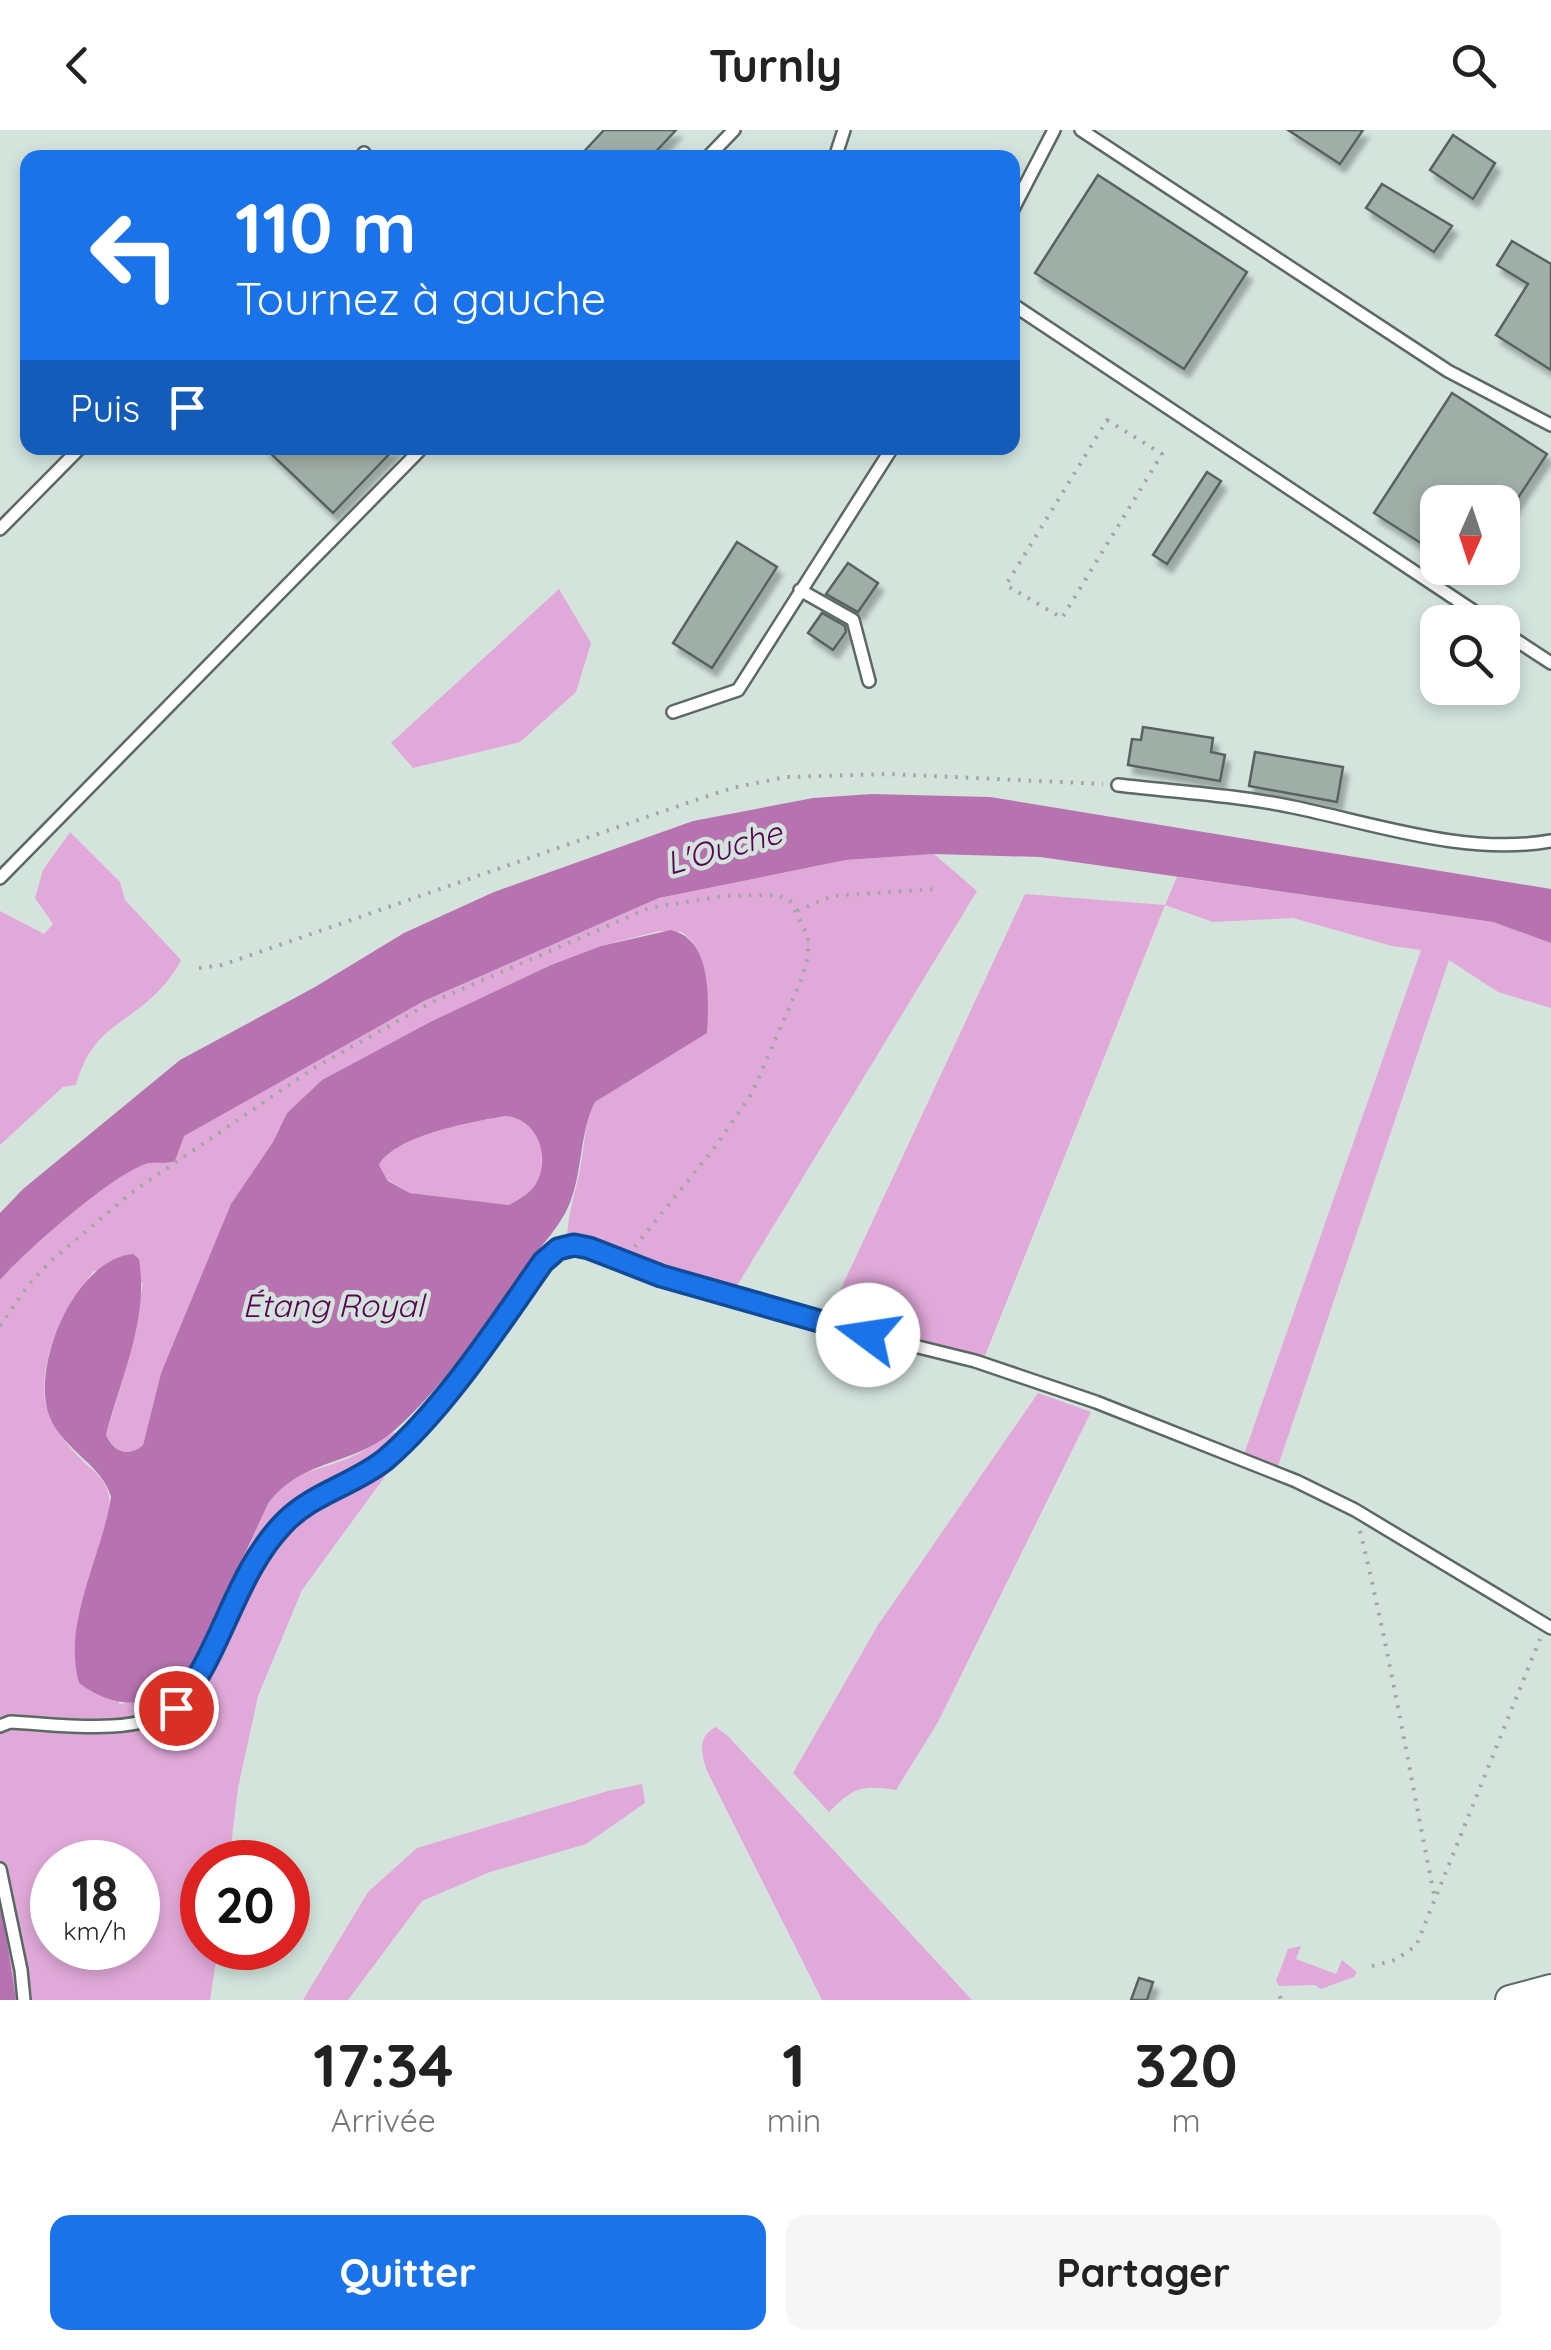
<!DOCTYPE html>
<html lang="fr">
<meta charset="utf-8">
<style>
body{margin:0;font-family:Quicksand,sans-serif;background:#f6f6f6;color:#222;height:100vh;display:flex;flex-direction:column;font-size:38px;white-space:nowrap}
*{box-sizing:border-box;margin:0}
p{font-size:32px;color:#767676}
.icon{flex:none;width:55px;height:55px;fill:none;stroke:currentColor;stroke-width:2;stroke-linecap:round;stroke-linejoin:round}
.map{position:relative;height:1870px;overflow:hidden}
.details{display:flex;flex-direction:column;background:#fff;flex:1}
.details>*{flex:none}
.banner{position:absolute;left:20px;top:20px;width:1000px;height:305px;border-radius:20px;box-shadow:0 5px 15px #0003;background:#1a73e8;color:#fff;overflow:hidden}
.needle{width:65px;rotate:183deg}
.tools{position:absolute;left:1420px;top:355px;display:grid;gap:20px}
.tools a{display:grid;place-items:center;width:100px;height:100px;border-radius:20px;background:#fff;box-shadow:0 5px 15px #0003;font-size:50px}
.speed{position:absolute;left:30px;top:1710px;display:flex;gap:20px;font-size:50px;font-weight:700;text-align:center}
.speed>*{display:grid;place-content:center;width:130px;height:130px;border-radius:50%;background:#fff;box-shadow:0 5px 15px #0003;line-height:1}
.speed small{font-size:25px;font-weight:400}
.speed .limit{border:15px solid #d22;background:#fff;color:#111}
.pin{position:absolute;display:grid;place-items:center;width:85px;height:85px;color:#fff;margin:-42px;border:5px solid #fff;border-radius:50%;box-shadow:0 2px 10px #0007}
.me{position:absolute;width:110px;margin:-55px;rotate:284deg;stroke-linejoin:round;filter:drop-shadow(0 0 8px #0008)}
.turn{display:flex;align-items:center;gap:35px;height:210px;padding:0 50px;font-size:45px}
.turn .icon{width:130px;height:130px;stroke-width:2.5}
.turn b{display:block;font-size:70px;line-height:85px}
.then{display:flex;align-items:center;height:95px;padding:0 50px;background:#0003;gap:20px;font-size:38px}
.eta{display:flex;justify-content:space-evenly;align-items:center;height:170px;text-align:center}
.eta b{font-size:60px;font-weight:700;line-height:70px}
.primary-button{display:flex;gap:20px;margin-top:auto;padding:20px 50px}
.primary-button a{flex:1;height:115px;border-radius:20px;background:#1a73e8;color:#fff;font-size:40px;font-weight:700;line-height:115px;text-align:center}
.primary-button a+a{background:#f6f6f6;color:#222}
header{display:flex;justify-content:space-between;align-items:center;height:130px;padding:0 50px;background:#fff;font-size:45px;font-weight:700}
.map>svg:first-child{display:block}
</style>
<header><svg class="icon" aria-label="back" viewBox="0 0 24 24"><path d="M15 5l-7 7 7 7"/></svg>Turnly<svg class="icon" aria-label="search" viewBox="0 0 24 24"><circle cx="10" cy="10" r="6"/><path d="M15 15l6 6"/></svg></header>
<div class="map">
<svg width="1551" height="1870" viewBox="0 0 1551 1870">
<defs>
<filter id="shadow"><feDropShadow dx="5" dy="8" stdDeviation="2.5" flood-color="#0004"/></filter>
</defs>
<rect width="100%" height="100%" fill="#d4e4dd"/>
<path fill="#e1a9da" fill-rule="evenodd" d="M 559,459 L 591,513 L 576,562 L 520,612 L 413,638 L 391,613 Z
M 70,702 L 120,752 L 125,770 L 181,830 C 176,839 170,849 163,856 C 128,896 93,894 76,955 L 63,957 L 0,1015 L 0,781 L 44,804 L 53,794 L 35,768 L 43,740 Z
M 934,724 L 977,761 L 732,1164 L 567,1109 C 568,1085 574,1067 579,1044 C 585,1020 583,995 595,972 L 707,902 L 699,823 L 691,810 L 682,802 L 659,801 L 601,816 L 551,835 L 430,892 L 322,950 L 287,983 L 273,1012 L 231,1075 L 161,1243 L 143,1315 C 128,1328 115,1322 106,1305 L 127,1235 L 143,1153 L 94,1141 C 67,1174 39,1225 45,1270 C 47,1289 63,1310 76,1324 C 94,1344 113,1350 109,1380 L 119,1574 L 155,1569 L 185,1552 L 268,1374 C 292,1341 310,1343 344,1330 C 361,1324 378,1311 394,1302 L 408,1315 L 302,1460 L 258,1566 L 238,1658 L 229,1732 L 202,1732 L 202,1818 L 218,1818 L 210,1870 L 16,1870 L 0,1762 L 0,1150 C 26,1121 110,1044 146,1034 C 155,1031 165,1035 175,1031 L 183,1006 L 424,871 L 659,768 L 846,730 ZM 52,1732 L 138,1732 L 138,1818 L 52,1818 Z
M 1177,747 L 1493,792 L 1551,813 L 1551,878 L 1498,862 L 1449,830 L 1276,1342 L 1243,1327 L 1421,820 L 1392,816 L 1293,788 L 1213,792 L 1165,775 L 982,1233 L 826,1191 L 1025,764 L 1165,775 Z
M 505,986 C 538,988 553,1029 535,1055 C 529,1064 518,1070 509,1075 L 410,1063 L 388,1050 L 379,1035 C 397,1005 472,992 505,986 Z
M 1038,1263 L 1091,1282 L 938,1592 L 896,1660 C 862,1655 854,1657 829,1682 L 793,1643 L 878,1495 Z
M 716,1597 L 728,1606 L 972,1870 L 822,1870 L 707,1641 C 701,1624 697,1606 716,1597 Z
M 642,1654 L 645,1673 L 586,1714 L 490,1742 L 422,1771 L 348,1870 L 303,1870 L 368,1762 L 417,1718 L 608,1661 Z
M 1301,1816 L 1296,1829 L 1336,1844 L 1342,1830 L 1357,1842 L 1354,1847 L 1321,1859 L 1315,1855 L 1279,1856 L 1276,1851 L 1288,1819 Z"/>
<path fill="#b773b0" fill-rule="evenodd" d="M 872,664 L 990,667 L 1551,759 L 1551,813 L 1493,792 L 1040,727 L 934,724 L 846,730 L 659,768 L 424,871 L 184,1006 L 175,1031 C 165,1035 156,1031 146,1034 C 111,1045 26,1121 0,1150 L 0,1083 L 23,1059 L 180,930 L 315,857 L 404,803 L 494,762 L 693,691 L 813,668 Z
M 671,800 C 712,809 709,869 707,903 L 595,972 C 579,1004 583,1042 569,1075 C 560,1097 539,1118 525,1138 C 485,1193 448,1252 397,1298 C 355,1337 302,1327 268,1374 L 185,1552 C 152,1580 113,1579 79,1553 C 62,1492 102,1427 111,1367 C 103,1336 64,1320 50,1288 C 29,1238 75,1129 133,1124 L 139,1129 C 149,1189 121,1247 106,1305 C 114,1322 128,1328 143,1315 L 161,1243 L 231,1074 L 273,1012 L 287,983 L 322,950 L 430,892 L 551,835 L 601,816 ZM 505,986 C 538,988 552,1029 535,1055 C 529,1064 518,1070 509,1075 L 410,1063 L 388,1051 L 379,1035 C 396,1005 472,992 505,986 Z
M 0,1763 L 16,1870 L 0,1870 Z"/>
<path fill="#9faea7" stroke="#56645e" stroke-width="2.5" filter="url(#shadow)" d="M 604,0 L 676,0 L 650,28 L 578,28 Z
M 1288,0 L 1363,0 L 1340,34 Z
M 1453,5 L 1495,33 L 1473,69 L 1430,40 Z
M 1098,45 L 1247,142 L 1184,239 L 1035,143 Z
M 1382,54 L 1452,96 L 1434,122 L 1366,78 Z
M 1512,111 L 1551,134 L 1551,240 L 1496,205 L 1528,154 L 1497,135 Z
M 1452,263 L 1547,324 L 1502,392 L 1502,372 L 1438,372 L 1438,424 L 1374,383 Z
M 265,318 L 395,318 L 333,383 Z
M 1207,342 L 1221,351 L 1167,434 L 1153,425 Z
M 737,412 L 777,437 L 712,538 L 673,513 Z
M 848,433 L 878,453 L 858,482 L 826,464 Z
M 822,483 L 845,496 L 846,502 L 833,520 L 808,503 Z
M 1143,597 L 1213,608 L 1211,622 L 1225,625 L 1220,651 L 1128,635 L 1132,609 L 1141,610 Z
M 1255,622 L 1343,637 L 1337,672 L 1249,656 Z
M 1139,1848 L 1153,1852 L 1147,1870 L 1131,1870 Z"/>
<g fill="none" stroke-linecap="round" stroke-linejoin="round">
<g stroke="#5b6963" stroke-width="16">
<path id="service" d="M 1081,0 L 1448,241 L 1551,295
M 360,28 L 364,23
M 707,28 L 734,0
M 835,28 L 844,0
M 1012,81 L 1054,0
M 1012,174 L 1490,492
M 0,399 L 80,318
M 800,460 L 853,490 L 869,551
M 1502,501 L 1551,533
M 673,582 L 738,560 L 892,318
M 1118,655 C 1176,662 1236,665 1293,677 C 1376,694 1466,726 1551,711
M 0,748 L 422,318
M 0,1596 L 10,1592 C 59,1594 133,1607 176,1578 C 204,1559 241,1454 264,1418 C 275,1402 289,1385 306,1374 C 334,1355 367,1348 391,1324 C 449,1267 496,1199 543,1132 L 559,1119 L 574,1115 L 589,1118 L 661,1146 L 797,1187 L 975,1231 L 1096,1272 L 1296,1351 L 1355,1380 L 1551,1498
M 0,1739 L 21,1840 L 24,1870"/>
</g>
<g stroke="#5b6963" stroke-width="32">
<path id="tertiary" d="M 1510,1870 L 1551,1859"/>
</g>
<path stroke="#9ca9a3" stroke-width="4" stroke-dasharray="2.5 8" stroke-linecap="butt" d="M 1107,290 L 1162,324 L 1062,488 L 1006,455 Z
M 797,781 L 832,766 L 937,759
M 199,838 L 222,835 L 687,673 L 732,658 L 786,647 L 889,644 L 1103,654
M 0,1196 L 29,1154 L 53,1129 L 135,1060 L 314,938 L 430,873 L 649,778 L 723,766 L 777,765 L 790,771 L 808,807 L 808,827 L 800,853 L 752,963 L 715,1017 L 633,1119
M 1360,1401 C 1390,1523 1410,1646 1435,1769
M 1372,1836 L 1395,1830 L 1416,1816 L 1540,1509
M 1280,1866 L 1281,1870"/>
<use href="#service" stroke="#fff" stroke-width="11"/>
<use href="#tertiary" stroke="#fff" stroke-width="28"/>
</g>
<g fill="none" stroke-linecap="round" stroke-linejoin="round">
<g stroke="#114b97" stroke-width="25">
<path id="route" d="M 176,1578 C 222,1523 234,1445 283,1394 C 312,1363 354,1355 386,1329 C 445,1278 498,1196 543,1132 L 558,1119 L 574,1115 L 589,1118 L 661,1146 L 868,1205"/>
</g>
<use href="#route" stroke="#1a73e8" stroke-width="18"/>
</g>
<g text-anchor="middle" stroke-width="9" stroke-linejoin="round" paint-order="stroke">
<g font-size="32" font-style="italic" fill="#5b0157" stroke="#d4e4dd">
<text transform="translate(724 718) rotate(-16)" y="11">L'Ouche</text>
<text x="333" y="1187">Étang Royal</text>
</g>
</g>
</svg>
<div class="tools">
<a><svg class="needle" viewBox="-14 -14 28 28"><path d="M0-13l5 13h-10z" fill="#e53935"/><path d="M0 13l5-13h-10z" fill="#767676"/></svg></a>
<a><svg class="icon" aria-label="search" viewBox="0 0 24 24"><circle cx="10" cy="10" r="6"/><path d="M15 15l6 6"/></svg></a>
</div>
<div class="speed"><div>18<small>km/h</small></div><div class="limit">20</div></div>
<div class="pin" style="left:176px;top:1578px;background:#d93025"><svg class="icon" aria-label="arrive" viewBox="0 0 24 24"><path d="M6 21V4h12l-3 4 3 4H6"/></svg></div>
<svg class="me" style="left:868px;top:1205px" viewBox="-20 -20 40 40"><circle r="19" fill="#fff"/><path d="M0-13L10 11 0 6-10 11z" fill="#1a73e8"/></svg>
<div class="banner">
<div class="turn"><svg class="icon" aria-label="left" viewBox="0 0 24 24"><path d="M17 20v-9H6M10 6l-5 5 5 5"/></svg><div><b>110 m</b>Tournez à gauche</div></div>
<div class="then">Puis<svg class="icon" aria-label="arrive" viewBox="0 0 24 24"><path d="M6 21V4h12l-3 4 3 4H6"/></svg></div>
</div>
</div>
<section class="details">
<div class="eta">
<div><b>17:34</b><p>Arrivée</p></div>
<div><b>1</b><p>min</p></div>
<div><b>320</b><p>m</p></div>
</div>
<div class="primary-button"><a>Quitter</a><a>Partager</a></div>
</section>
